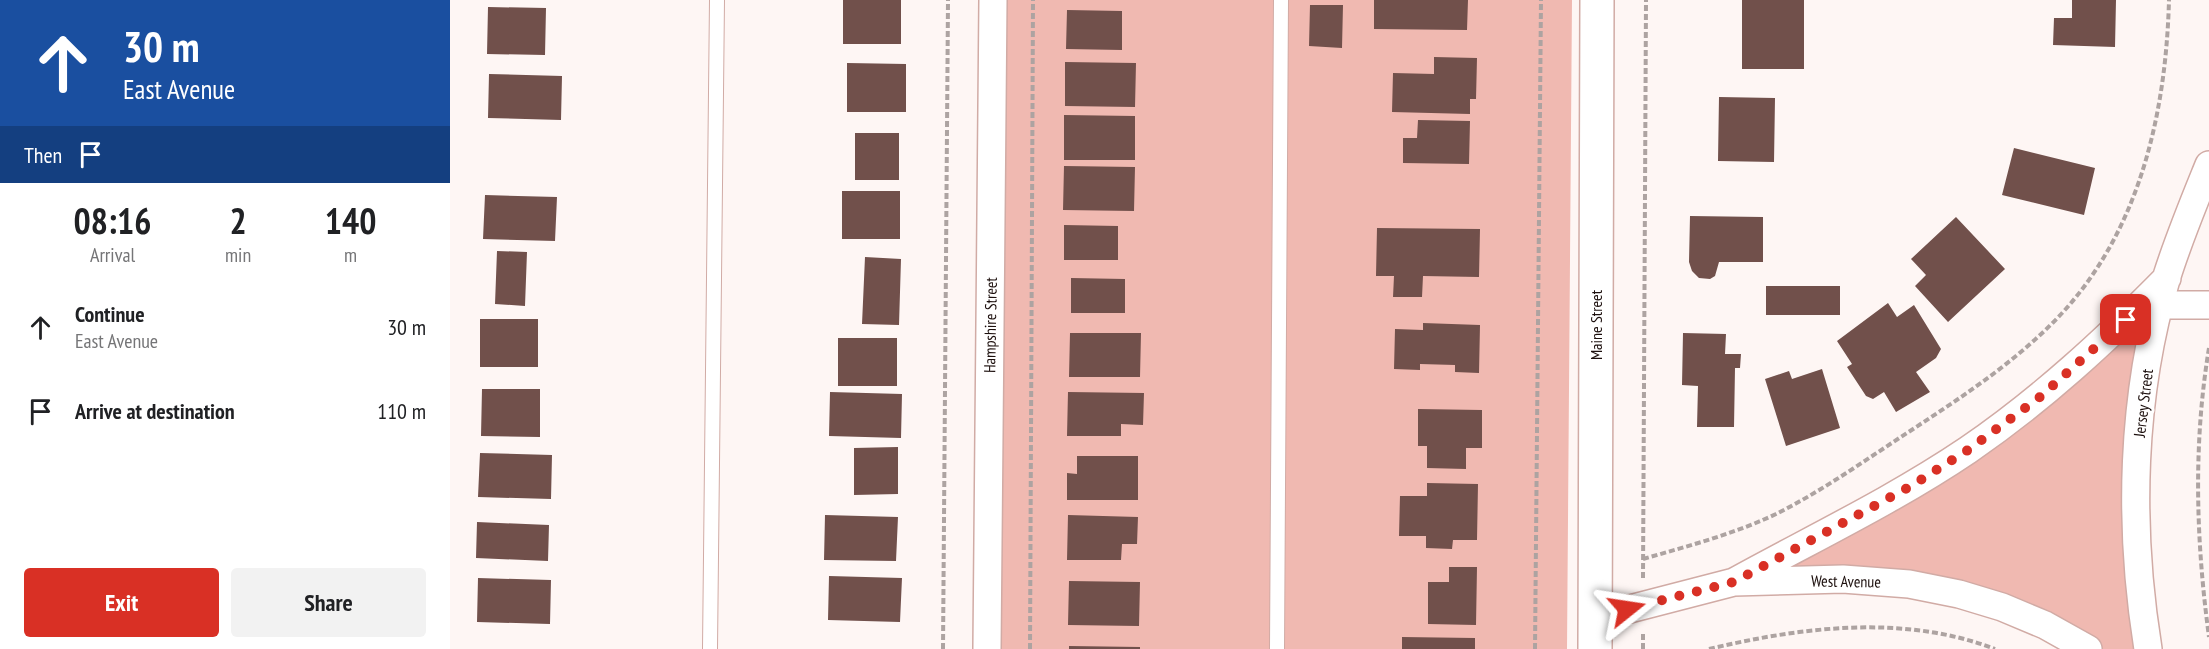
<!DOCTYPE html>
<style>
body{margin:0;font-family:"PT Sans Narrow",sans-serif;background:#f2f2f2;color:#202124;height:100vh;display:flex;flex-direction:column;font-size:22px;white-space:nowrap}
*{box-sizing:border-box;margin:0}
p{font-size:20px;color:#757577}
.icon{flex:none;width:33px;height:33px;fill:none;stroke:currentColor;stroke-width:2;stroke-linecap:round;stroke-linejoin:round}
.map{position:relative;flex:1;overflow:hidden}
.panel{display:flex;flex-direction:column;background:#fff;width:450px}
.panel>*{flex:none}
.guide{background:#1a4fa0;color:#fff;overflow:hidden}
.pin{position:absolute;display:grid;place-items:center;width:51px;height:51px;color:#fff;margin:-26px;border-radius:12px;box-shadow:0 3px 9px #0006}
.me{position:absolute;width:66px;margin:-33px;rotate:75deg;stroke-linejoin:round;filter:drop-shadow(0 0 4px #0008)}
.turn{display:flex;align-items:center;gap:21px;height:126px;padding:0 24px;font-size:27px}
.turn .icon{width:78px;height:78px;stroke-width:2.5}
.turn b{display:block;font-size:42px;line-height:51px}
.then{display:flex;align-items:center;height:57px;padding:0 24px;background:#0003;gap:12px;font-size:22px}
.eta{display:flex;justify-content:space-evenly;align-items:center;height:102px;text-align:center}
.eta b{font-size:36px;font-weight:800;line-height:42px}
.button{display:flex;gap:12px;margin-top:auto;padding:12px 24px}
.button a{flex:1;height:69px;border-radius:6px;background:#d93025;color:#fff;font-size:24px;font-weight:800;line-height:69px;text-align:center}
.button a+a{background:#f2f2f2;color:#202124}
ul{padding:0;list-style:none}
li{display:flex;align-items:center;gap:18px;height:84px;padding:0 24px}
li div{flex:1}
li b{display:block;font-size:22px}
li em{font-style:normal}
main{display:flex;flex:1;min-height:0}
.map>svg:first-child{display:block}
</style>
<main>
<section class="panel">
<div class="guide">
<div class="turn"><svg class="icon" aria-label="ahead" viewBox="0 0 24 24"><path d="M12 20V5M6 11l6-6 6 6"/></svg><div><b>30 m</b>East Avenue</div></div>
<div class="then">Then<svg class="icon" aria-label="arrive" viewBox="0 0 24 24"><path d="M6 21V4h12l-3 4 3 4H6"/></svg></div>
</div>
<div class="eta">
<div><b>08:16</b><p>Arrival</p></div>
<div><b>2</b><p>min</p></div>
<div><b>140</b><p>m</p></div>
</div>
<ul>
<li><svg class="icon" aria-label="ahead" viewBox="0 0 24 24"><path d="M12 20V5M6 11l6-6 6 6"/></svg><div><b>Continue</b><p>East Avenue</p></div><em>30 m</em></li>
<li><svg class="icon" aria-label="arrive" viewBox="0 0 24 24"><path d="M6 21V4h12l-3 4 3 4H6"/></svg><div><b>Arrive at destination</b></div><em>110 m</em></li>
</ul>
<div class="button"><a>Exit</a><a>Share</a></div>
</section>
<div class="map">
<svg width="1759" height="649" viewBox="0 0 1759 649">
<rect width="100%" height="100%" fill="#fef6f4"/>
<path fill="#f0b9b1" d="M 556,0 L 1122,0 L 1117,649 L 551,649 Z
M 1708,293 L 1692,373 L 1694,649 L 1648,649 L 1524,593 L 1298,578 L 1475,481 Z"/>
<path fill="#71504b" d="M 393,0 L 451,0 L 451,44 L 393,44 Z
M 924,0 L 1018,0 L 1017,30 L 924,29 Z
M 1292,0 L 1354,0 L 1354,69 L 1292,69 Z
M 1622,0 L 1666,0 L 1665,47 L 1603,45 L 1604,18 L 1622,18 Z
M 860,5 L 893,5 L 892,48 L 859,46 Z
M 38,7 L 96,8 L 95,55 L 37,54 Z
M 617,10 L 672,11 L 672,50 L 616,49 Z
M 984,57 L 1027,58 L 1026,99 L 1020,99 L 1020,114 L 942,112 L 943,73 L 984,74 Z
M 615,62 L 686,63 L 685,107 L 615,106 Z
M 397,63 L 456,64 L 456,112 L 397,112 Z
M 39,74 L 112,76 L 111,120 L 38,118 Z
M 1269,97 L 1325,98 L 1324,162 L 1268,161 Z
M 614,115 L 685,116 L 685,160 L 614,160 Z
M 968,120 L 1020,121 L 1019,164 L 953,163 L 953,138 L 967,138 Z
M 405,133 L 449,133 L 449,180 L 405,180 Z
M 1564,148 L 1645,168 L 1634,215 L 1552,195 Z
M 614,166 L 685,167 L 684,211 L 613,210 Z
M 392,191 L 450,191 L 450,239 L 392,239 Z
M 35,195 L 107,197 L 105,241 L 33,239 Z
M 1240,216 L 1313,217 L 1313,262 L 1269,262 L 1265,276 L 1260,279 L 1249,278 L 1242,271 L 1239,262 Z
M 1506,217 L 1555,269 L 1498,322 L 1465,286 L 1476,275 L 1461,259 Z
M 614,225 L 668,226 L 668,260 L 614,260 Z
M 927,228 L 1030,229 L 1029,277 L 973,276 L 972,297 L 943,297 L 944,276 L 926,276 Z
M 47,251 L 77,252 L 75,306 L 45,304 Z
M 415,257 L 451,259 L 449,325 L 412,324 Z
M 621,278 L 675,279 L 675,313 L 621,313 Z
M 1316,286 L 1390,286 L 1390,315 L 1316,315 Z
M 1438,303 L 1447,317 L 1464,305 L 1491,349 L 1486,358 L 1466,372 L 1480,392 L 1446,412 L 1434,392 L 1423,399 L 1416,396 L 1397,367 L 1402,364 L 1387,341 Z
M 30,319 L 88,319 L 88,367 L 30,367 Z
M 973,323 L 1030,325 L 1029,373 L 1005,372 L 1005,365 L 970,364 L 970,370 L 944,369 L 945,329 L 973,330 Z
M 620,333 L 691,333 L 690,377 L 619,377 Z
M 1233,333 L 1276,334 L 1275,354 L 1291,354 L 1290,368 L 1285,368 L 1284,427 L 1247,427 L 1248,386 L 1232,385 Z
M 388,338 L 447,338 L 447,386 L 388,386 Z
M 1372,369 L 1390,428 L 1336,446 L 1315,379 L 1339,371 L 1342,379 Z
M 32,389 L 90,389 L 90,437 L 31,436 Z
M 380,392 L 452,394 L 451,438 L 379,436 Z
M 618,392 L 694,393 L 693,425 L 671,424 L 671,436 L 617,436 Z
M 968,409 L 1032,410 L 1032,448 L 1016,448 L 1016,469 L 977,468 L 977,446 L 968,446 Z
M 448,447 L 448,494 L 404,495 L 404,448 Z
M 30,453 L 102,455 L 101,499 L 28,497 Z
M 627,456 L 688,456 L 688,500 L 617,500 L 617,473 L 627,474 Z
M 977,483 L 1028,484 L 1027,540 L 1003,540 L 1002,549 L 976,548 L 976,536 L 949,536 L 950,496 L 977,496 Z
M 375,515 L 448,517 L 446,561 L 374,560 Z
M 618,515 L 688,517 L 687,544 L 672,544 L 671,560 L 617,560 Z
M 27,522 L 99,525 L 98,561 L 26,558 Z
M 999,567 L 1027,567 L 1026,625 L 978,624 L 978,582 L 999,582 Z
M 379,576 L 452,578 L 450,622 L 378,620 Z
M 28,578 L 101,580 L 100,624 L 27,622 Z
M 619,581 L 690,582 L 689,626 L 618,625 Z
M 952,637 L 1025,638 L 1025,649 L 952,649 Z
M 619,646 L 690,647 L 690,649 L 619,649 Z"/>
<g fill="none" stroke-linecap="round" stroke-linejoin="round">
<g stroke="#d1aba5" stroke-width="16">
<path id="service" d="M 260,649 L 267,0
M 827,649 L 831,0"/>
</g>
<g stroke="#d1aba5" stroke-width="30">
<path id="minor" d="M 1710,305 L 1759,305
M 1284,582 C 1362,539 1444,500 1518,450 C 1591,400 1655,341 1717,278
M 1145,618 L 1284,582 L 1393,579 L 1459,584 L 1509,594 L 1552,607 L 1595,625 L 1638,649
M 537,649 L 543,0
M 1698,649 C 1678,525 1681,396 1717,276 C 1729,238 1744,202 1759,165"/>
</g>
<g stroke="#d1aba5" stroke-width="36">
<path id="tertiary" d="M 1145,649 L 1147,0"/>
</g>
<path stroke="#ada3a1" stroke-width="4" stroke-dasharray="6 3" stroke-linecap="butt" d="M 1759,348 C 1743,444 1746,541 1759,637
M 1193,559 C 1238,546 1284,534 1326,514 C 1372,491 1414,461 1457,433 C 1512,397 1569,360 1614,311 C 1691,226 1716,111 1719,0
M 1193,578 L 1196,0
M 493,649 L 498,0
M 580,649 L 583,0
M 1085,649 L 1091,0
M 1193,649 L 1193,634
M 1259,649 C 1352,627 1454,614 1545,649"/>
<use href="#service" stroke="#fff" stroke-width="14"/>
<use href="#minor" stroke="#fff" stroke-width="27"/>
<use href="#tertiary" stroke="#fff" stroke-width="33"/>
</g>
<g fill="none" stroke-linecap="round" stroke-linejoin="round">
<path stroke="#d93025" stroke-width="10" stroke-dasharray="0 18" d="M 1177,609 L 1284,582 L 1461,486 L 1518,450 L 1590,397 L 1676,320"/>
</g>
<g text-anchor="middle" stroke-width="6" stroke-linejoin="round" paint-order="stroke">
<g font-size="16" fill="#1c0f0d" stroke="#fff">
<text transform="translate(540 325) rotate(-89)" y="6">Hampshire Street</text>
<text transform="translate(1146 325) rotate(-90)" y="6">Maine Street</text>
<text transform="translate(1693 403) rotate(-83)" y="6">Jersey Street</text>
<text transform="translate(1396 581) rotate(1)" y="6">West Avenue</text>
</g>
</g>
</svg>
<div class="pin" style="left:1676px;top:320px;background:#d93025"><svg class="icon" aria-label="arrive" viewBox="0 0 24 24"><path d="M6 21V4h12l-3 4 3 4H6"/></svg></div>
<svg class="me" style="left:1177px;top:609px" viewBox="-20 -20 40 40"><path d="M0-17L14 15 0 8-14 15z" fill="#d93025" stroke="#fff" stroke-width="4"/></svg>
</div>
</main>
